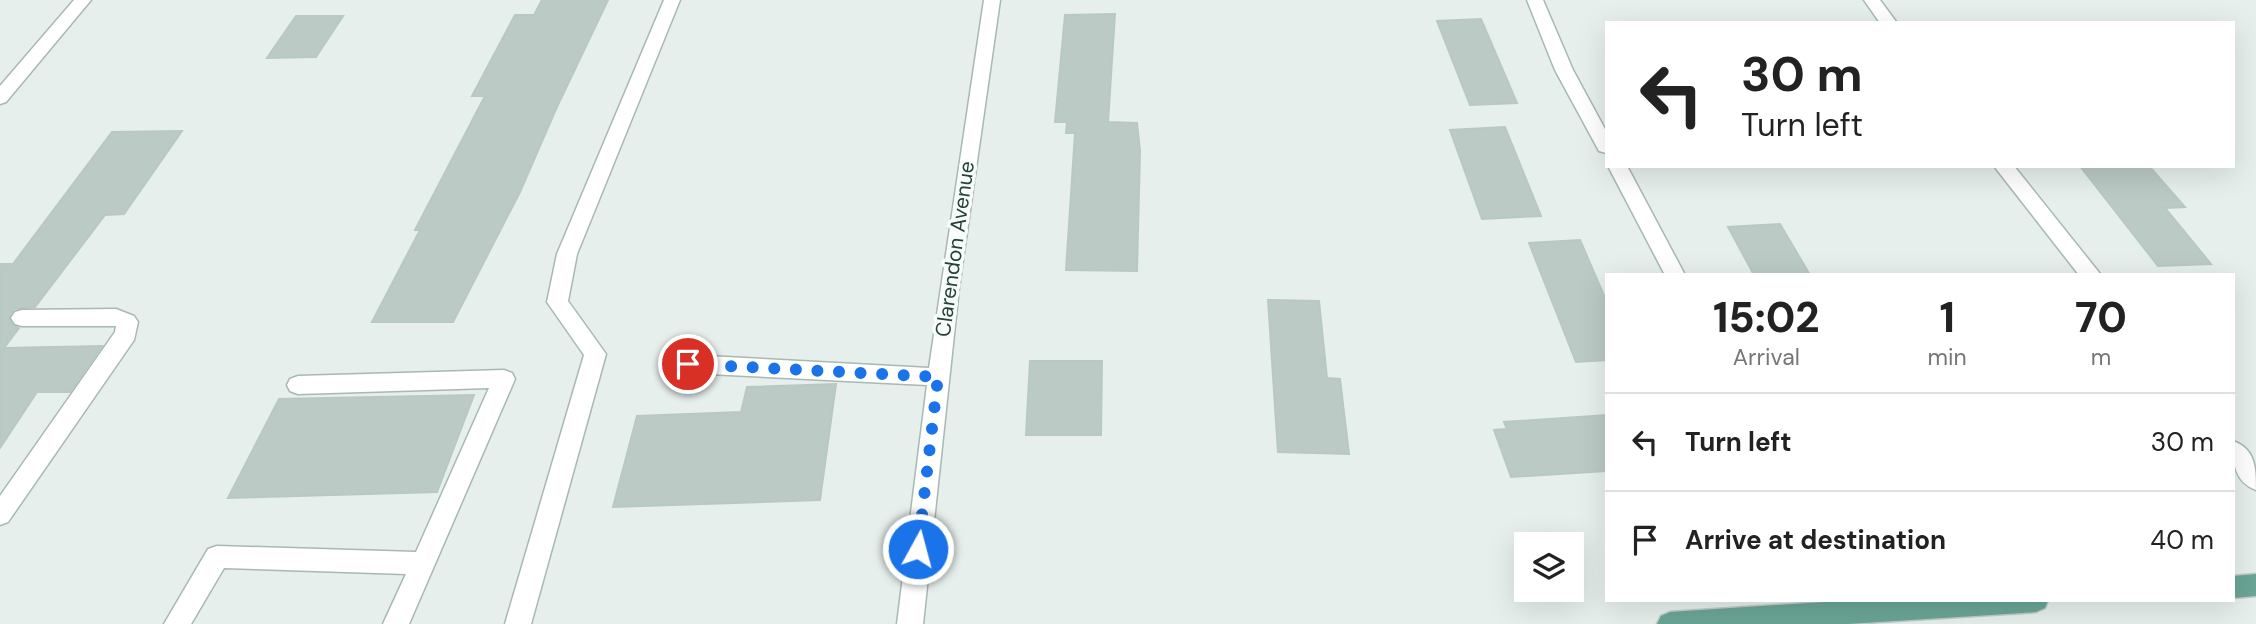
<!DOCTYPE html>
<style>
body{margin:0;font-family:"DM Sans",sans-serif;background:#f6f6f6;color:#222;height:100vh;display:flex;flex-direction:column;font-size:26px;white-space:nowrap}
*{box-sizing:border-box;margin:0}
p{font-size:23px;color:#767676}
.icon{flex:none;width:38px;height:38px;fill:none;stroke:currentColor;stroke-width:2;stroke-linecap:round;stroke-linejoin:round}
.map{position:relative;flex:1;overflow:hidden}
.sheet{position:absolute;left:1605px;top:273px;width:630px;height:329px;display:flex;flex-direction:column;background:#fff;border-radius:0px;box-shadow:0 7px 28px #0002}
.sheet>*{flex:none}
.top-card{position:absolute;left:1605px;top:21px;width:630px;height:147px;border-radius:0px;box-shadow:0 7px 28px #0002;background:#fff;color:#222;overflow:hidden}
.fabs{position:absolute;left:1514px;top:532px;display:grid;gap:14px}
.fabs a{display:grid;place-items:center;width:70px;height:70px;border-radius:0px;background:#fff;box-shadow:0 7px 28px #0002;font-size:35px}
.pin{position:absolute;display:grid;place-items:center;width:60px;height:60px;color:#fff;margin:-30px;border:4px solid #fff;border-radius:50%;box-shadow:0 2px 7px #0007}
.me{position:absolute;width:77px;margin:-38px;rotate:7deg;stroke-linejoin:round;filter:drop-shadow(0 0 5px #0008)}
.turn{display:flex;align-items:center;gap:24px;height:147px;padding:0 21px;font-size:32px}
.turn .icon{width:91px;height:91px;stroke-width:2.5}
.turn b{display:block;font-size:49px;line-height:60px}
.eta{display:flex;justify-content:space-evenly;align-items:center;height:119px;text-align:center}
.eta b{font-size:42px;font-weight:800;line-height:49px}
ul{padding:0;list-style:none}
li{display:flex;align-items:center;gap:21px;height:98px;padding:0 21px;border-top:2px solid #e0e0e0}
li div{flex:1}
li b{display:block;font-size:26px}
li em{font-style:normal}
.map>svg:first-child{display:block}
</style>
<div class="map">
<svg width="2256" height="624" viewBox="0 0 2256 624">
<rect width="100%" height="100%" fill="#e6efeb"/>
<path fill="#bbcac4" stroke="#b8c9c2" stroke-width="2" d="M 542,0 L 608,0 L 556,109 L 520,192 L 453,322 L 372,322 L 420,230 L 415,230 L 485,96 L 472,96 L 515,15 L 534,15 Z
M 1115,14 L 1108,122 L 1137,123 L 1140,151 L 1137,271 L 1066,270 L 1075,133 L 1066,133 L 1067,122 L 1055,122 L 1065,15 Z
M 296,16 L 343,16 L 316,57 L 267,58 Z
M 1481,19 L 1517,103 L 1470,105 L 1437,21 Z
M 1505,127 L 1541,216 L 1482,219 L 1450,130 Z
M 182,131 L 124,214 L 105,215 L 35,307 L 14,309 L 9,317 L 13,325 L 19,328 L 4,348 L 102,346 L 70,392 L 37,392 L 0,448 L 0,264 L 13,264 L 112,132 Z
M 2080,166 L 2149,166 L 2185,207 L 2165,208 L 2211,264 L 2158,266 Z
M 1780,224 L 1810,275 L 1754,275 L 1728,227 Z
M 1580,240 L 1606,300 L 1606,360 L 1576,362 L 1529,243 Z
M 1268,300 L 1319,301 L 1327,378 L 1340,379 L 1349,454 L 1278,452 Z
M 1030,361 L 1102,361 L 1101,435 L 1026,435 Z
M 836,384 L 820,500 L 613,507 L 637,416 L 741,412 L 747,387 Z
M 474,395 L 437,492 L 228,498 L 279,399 Z
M 1606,415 L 1606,471 L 1511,477 L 1494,430 L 1507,429 L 1504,422 Z"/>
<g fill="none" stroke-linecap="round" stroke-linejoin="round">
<g stroke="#a8b8b2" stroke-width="3">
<path id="minor" d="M 74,0 L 91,0 L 6,102 L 0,104 L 0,86 Z
M 664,0 L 680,0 L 577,254 L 568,301 L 606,354 L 531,624 L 505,624 L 584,355 L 547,302 L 557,254 Z
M 984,0 L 1000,0 L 959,288 L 923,624 L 897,624 L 927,385 L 688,373 L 680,370 L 677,364 L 680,358 L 688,355 L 929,368 Z
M 1527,0 L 1543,0 L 1573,70 L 1606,131 L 1606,153 L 1599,151 L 1555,70 Z
M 1864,0 L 1880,0 L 1897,23 L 1880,23 Z
M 1608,166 L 1627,166 L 1685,275 L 1665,275 Z
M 1994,166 L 2014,166 L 2101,275 L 2079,275 Z
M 116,309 L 134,316 L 138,322 L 134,340 L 8,522 L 0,525 L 0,496 L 115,332 L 116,326 L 22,326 L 15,324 L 11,318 L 15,312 L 22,310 Z
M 504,370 L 512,373 L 515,379 L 409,624 L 383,624 L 406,574 L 224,568 L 191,624 L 164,624 L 208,549 L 217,546 L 416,552 L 489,388 L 298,394 L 290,391 L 287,385 L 290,379 L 298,376 Z
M 2233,441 C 2256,449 2256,469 2256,490 C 2234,482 2233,462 2233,441 Z"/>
</g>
<g stroke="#c2cac8" stroke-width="3">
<path id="major" d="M 2256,574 L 2256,596 L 2233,598 L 2233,576 Z
M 1854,600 L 2048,600 L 2045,608 L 2036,612 L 1848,624 L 1657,624 L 1661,616 L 1670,612 Z"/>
</g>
<use href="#minor" fill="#fff" fill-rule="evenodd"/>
<use href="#major" fill="#6aa596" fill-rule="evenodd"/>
</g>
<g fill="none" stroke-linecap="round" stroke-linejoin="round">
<path stroke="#1a73e8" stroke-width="12" stroke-dasharray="0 21.6" d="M 688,364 L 938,377 L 918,549"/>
</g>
<g text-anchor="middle" stroke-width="7" stroke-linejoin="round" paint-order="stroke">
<g font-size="21" fill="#24423a" stroke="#f7fbf9">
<text transform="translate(955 249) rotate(-82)" y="7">Clarendon Avenue</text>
</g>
</g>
</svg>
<div class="fabs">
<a><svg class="icon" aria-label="layers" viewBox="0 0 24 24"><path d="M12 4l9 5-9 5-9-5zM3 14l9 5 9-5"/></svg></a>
</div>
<div class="pin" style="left:688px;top:364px;background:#d93025"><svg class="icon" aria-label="arrive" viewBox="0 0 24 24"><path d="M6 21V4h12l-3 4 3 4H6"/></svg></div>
<svg class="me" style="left:918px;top:549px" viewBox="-20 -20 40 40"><circle r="17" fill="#1a73e8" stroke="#fff" stroke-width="3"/><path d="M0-11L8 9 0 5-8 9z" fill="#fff"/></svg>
<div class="top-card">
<div class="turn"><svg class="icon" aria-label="left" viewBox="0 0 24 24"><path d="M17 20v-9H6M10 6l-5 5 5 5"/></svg><div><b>30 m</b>Turn left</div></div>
</div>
<section class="sheet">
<div class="eta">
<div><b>15:02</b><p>Arrival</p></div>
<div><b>1</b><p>min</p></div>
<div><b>70</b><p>m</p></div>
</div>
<ul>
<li><svg class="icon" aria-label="left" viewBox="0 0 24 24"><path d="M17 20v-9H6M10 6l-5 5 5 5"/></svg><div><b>Turn left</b></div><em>30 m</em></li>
<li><svg class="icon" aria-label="arrive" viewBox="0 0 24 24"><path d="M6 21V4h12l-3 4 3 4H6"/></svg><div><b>Arrive at destination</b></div><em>40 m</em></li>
</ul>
</section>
</div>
